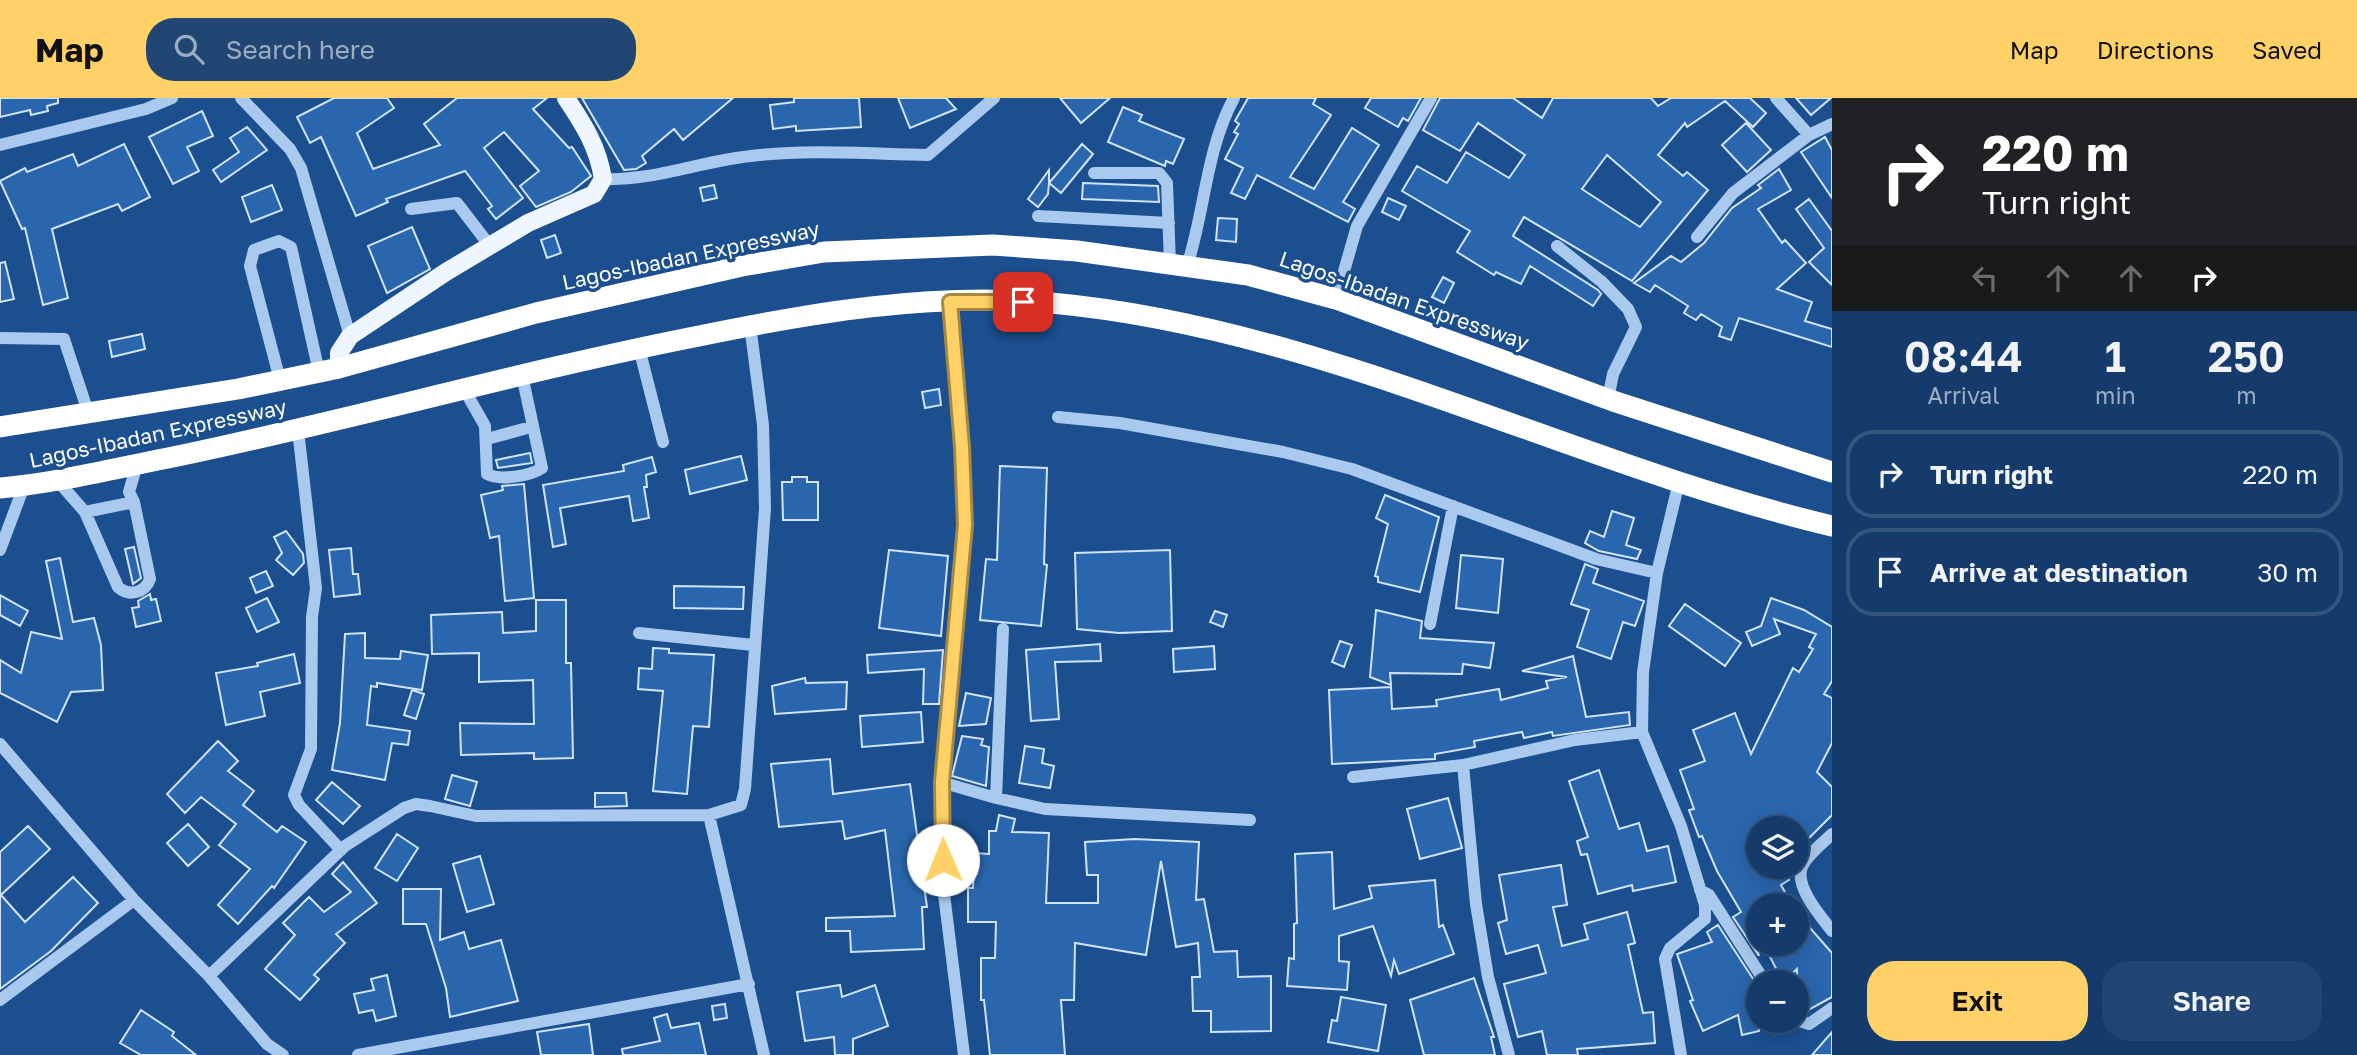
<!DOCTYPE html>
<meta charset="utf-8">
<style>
body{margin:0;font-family:"Golos Text",sans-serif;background:#214673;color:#f1f3f6;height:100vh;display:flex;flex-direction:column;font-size:26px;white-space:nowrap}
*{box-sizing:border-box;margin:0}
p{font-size:23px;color:#9dadc1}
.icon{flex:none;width:38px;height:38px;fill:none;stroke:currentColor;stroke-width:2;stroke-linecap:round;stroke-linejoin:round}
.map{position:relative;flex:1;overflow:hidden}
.sheet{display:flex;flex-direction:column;background:#143b6b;width:525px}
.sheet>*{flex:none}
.hud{background:#202124;color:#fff;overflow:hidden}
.tools{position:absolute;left:1746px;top:718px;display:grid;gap:14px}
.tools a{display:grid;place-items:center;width:63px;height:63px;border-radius:50%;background:#143b6b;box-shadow:0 4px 18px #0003,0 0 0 2px #33557e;font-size:35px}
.pin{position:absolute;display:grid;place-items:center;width:60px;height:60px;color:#fff;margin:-30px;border-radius:14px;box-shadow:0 4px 10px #0006}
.me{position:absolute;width:77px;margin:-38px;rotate:359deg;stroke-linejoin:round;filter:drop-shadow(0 0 5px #0008)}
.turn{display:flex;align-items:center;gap:24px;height:147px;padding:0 35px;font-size:32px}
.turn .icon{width:91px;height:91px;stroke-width:2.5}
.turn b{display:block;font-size:49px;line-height:60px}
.lanes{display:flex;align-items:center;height:66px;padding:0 35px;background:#0003;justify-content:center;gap:35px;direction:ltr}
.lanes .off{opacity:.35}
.eta{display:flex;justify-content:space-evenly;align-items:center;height:119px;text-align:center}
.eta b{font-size:42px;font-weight:600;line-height:49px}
.primary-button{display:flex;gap:14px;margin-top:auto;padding:14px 35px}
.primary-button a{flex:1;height:80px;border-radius:28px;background:#ffd166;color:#111;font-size:28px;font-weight:600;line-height:80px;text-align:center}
.primary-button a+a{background:#214673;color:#f1f3f6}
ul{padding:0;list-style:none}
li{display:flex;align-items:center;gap:21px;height:88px;margin:0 14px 10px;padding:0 21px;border:4px solid #33557e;border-radius:28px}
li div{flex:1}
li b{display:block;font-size:26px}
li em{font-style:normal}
header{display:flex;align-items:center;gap:42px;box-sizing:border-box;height:98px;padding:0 35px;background:#ffd166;color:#111}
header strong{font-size:33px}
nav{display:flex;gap:38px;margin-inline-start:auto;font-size:24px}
.search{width:490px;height:63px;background:#214673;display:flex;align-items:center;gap:18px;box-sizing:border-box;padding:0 24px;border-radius:28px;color:#9dadc1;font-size:26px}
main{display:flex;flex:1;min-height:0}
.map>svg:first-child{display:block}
</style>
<header>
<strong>Map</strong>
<div class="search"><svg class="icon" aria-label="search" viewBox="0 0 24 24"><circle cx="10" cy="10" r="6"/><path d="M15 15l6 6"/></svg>Search here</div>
<nav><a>Map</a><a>Directions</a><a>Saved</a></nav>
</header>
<main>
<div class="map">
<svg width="1832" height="957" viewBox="0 0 1832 957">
<rect width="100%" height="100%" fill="#1b4f8f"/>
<path fill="#2a66ad" stroke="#cfe3fa" stroke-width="2" fill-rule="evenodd" d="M 0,0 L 58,0 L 58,5 L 47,8 L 48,13 L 31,17 L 30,12 L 0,19 Z
M 334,0 L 387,0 L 394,10 L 357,35 L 373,71 L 440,47 L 424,26 L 457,0 L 547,0 L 533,11 L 569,50 L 572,49 L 591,78 L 571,94 L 536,109 L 520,88 L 539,73 L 504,34 L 484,50 L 523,100 L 496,121 L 488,111 L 492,108 L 465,73 L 386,101 L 388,104 L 356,118 L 321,39 L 310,45 L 297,19 Z
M 582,0 L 733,0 L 683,42 L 674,31 L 642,58 L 646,65 L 636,71 L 624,72 Z
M 794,0 L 859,0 L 861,29 L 796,33 L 796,28 L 773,31 L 770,7 L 794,4 Z
M 898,0 L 946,0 L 956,11 L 910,30 Z
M 1060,0 L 1110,0 L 1081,25 Z
M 1248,0 L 1316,0 L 1313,6 L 1331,17 L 1290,79 L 1314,91 L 1352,30 L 1379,47 L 1343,104 L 1355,111 L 1348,124 L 1257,77 L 1245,101 L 1231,95 L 1243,70 L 1225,61 L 1238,36 L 1234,34 L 1239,26 L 1235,23 Z
M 1371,0 L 1421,0 L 1408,23 L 1403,20 L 1398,29 L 1365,10 Z
M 1440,0 L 1513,0 L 1542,20 L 1553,0 L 1651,0 L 1658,8 L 1671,0 L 1750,0 L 1766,15 L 1753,29 L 1725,3 L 1687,29 L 1685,25 L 1658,57 L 1683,78 L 1687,74 L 1708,92 L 1632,183 L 1524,119 L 1513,138 L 1598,192 L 1601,196 L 1593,208 L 1530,168 L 1521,186 L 1496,174 L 1494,177 L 1457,154 L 1470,133 L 1402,93 L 1417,68 L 1447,85 L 1466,54 L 1509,80 L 1525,57 L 1478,25 L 1460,53 L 1423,32 ZM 1607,57 L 1661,104 L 1640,129 L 1582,91 Z
M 1796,0 L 1831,0 L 1811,17 Z
M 1123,9 L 1142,17 L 1139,23 L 1184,41 L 1173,66 L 1166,63 L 1165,68 L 1108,44 Z
M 202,13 L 213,38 L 187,49 L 199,73 L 173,86 L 149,39 Z
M 1746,25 L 1771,52 L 1747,74 L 1722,47 Z
M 247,29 L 267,52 L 221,84 L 213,72 L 239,54 L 230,40 Z
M 1825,39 L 1832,52 L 1832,100 L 1801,54 Z
M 124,46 L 150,99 L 122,113 L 118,106 L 52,131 L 68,200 L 43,207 L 25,130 L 22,131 L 0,83 L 25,70 L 27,74 L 73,56 L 78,68 Z
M 1082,46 L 1093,56 L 1061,95 L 1049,85 L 1048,96 L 1038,109 L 1028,101 L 1049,72 L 1049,85 Z
M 1779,71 L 1791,92 L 1758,111 L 1782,145 L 1785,142 L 1806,165 L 1777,191 L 1812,204 L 1805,223 L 1832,231 L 1832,249 L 1739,220 L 1731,242 L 1719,238 L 1722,229 L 1701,216 L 1696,222 L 1684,215 L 1688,208 L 1655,187 L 1650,194 L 1634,185 L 1671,158 L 1681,164 L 1704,145 L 1732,110 L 1761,90 L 1758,87 Z
M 1083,85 L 1158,88 L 1159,104 L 1082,101 Z
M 272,87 L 282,112 L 251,124 L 242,99 Z
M 714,87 L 717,100 L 703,103 L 700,90 Z
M 1388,100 L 1406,108 L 1399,122 L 1382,114 Z
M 1809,101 L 1832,133 L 1832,187 L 1809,164 L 1824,150 L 1796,111 Z
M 1218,120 L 1237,121 L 1236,144 L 1216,142 Z
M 412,129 L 430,171 L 387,195 L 368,148 Z
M 555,137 L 561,155 L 547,160 L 541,142 Z
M 5,164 L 14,201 L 0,204 L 0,165 Z
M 1443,179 L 1454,185 L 1444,205 L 1432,199 Z
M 142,236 L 145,251 L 112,259 L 109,243 Z
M 939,291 L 941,307 L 925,310 L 922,294 Z
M 530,355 L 532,365 L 498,370 L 496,362 Z
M 741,358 L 747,382 L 690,396 L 685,372 Z
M 652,359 L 656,374 L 646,377 L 647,389 L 644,389 L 649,420 L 633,423 L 629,398 L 560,410 L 566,446 L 553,449 L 543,387 L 624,373 L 623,367 Z
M 1000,368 L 1047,370 L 1044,466 L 1047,467 L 1041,528 L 980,522 L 986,461 L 997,462 Z
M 792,379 L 807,379 L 807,384 L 818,384 L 818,422 L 783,422 L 782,384 L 792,384 Z
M 524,386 L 534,500 L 505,503 L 499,438 L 490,440 L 481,397 L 499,393 L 503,392 L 502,388 Z
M 1385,397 L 1439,419 L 1420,494 L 1378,484 L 1378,479 L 1375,478 L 1388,426 L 1376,420 Z
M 1612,413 L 1634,420 L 1626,447 L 1641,452 L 1637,461 L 1599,453 L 1585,445 L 1590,433 L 1604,439 Z
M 286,433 L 303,456 L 304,465 L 293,477 L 276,462 L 282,455 L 274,439 Z
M 134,449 L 141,480 L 133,486 L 125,451 Z
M 351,450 L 353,476 L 358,476 L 360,496 L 334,499 L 329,452 Z
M 889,452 L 948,458 L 941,538 L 879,530 Z
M 1170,452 L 1172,533 L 1119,535 L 1077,531 L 1075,455 Z
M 1461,457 L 1503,461 L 1498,515 L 1456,510 Z
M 60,460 L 73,524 L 94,520 L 101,547 L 103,592 L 71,594 L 57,624 L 0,595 L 0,562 L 21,575 L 31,534 L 62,541 L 46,463 Z
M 1585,466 L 1598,471 L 1593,485 L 1644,503 L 1635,528 L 1623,524 L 1611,561 L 1577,549 L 1589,512 L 1571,506 Z
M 266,473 L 273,488 L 256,495 L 250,480 Z
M 674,488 L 744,489 L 743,511 L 674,510 Z
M 150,496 L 151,502 L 156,501 L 161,523 L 136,529 L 132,510 L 139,509 L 138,503 Z
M 0,497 L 28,513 L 20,528 L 0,517 Z
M 267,500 L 279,524 L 257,534 L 246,510 Z
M 1771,500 L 1804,512 L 1832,529 L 1832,583 L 1824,596 L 1832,600 L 1832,645 L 1817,674 L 1832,689 L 1832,717 L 1797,752 L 1797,730 L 1759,730 L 1759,768 L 1782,768 L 1789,782 L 1781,787 L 1792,807 L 1759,807 L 1759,830 L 1753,833 L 1759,858 L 1733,819 L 1741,814 L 1717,773 L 1702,738 L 1699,739 L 1689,712 L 1694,711 L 1680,672 L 1705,663 L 1693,632 L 1735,615 L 1751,656 L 1793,570 L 1799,574 L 1813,551 L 1809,549 L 1816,536 L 1774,521 L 1780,536 L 1752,548 L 1746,534 L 1761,528 Z
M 536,502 L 566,502 L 566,565 L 571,565 L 573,660 L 534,661 L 534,655 L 461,657 L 460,625 L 534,626 L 533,582 L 479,584 L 479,555 L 432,556 L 431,517 L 502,514 L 503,535 L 536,533 Z
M 1685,506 L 1741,545 L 1725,568 L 1669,528 Z
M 1376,512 L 1422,523 L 1420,540 L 1494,545 L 1490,570 L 1463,566 L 1462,576 L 1390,575 L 1391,587 L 1370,579 Z
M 1215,513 L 1227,517 L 1223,529 L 1210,524 Z
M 365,535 L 365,560 L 400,561 L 401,553 L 428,557 L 422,592 L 377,585 L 377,589 L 371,588 L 367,627 L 410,633 L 408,647 L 392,645 L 385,682 L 332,672 L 340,625 L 345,536 Z
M 1340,543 L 1352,547 L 1344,569 L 1332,564 Z
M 1100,546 L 1101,563 L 1055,564 L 1059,621 L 1031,623 L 1026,552 Z
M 1214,548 L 1215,571 L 1174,574 L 1173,551 Z
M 653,550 L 669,551 L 669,555 L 714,557 L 709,629 L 693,628 L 687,696 L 653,693 L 663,593 L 638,591 L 639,570 L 652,571 Z
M 943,552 L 939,606 L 923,606 L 924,571 L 868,575 L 867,557 Z
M 294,556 L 300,585 L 260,594 L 265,618 L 226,627 L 216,575 L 258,568 L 257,565 Z
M 1573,558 L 1586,619 L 1629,614 L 1630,627 L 1553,638 L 1552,634 L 1524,640 L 1522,634 L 1474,643 L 1475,649 L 1435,656 L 1435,661 L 1332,666 L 1329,592 L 1391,589 L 1392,611 L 1437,608 L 1436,602 L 1499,591 L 1501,602 L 1548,590 L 1546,583 L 1567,579 L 1522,573 Z
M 805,580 L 806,585 L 847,584 L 846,611 L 775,616 L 772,588 Z
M 412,592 L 424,596 L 416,621 L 404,617 Z
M 966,595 L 991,600 L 986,626 L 959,628 Z
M 921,614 L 923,644 L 862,649 L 860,618 Z
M 962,638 L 983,641 L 981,647 L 989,649 L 986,688 L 952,678 Z
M 218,643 L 238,663 L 228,673 L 254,693 L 243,707 L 277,734 L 282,728 L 306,744 L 274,790 L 272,788 L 238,826 L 218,807 L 250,771 L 219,747 L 236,726 L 201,699 L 185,715 L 167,696 Z
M 1025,648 L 1044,651 L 1042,665 L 1054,668 L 1050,690 L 1019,685 Z
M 830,661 L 833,696 L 910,686 L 927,809 L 922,809 L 924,851 L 851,854 L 850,833 L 826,833 L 826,820 L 895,818 L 885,732 L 845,741 L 842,723 L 779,729 L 771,666 Z
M 1599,672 L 1619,731 L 1639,725 L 1647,753 L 1668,748 L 1676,784 L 1633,793 L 1632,787 L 1598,796 L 1587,756 L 1581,757 L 1577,743 L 1588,739 L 1569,683 Z
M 452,677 L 477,684 L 470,708 L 445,701 Z
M 332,684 L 360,708 L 343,726 L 316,702 Z
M 595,695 L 626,695 L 627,708 L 595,709 Z
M 1448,700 L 1462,750 L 1420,761 L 1407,711 Z
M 999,717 L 1015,721 L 1012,734 L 1049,735 L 1046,805 L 1098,805 L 1098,777 L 1087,777 L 1085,744 L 1135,741 L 1199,744 L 1196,802 L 1204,801 L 1214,854 L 1237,853 L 1238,879 L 1271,878 L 1271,933 L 1211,934 L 1211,913 L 1193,913 L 1192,879 L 1200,879 L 1198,845 L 1176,849 L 1161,763 L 1146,857 L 1075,845 L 1074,902 L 1061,902 L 1065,957 L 990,957 L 984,902 L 981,902 L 981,860 L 995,860 L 996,824 L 968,824 L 968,790 L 973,790 L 974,755 L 989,756 L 989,733 L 996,733 Z
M 188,726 L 209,749 L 188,768 L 167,745 Z
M 28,728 L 50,751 L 1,797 L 25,824 L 73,779 L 98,805 L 51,853 L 0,891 L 0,754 Z
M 397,736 L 418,750 L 397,783 L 375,770 Z
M 1332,754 L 1334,811 L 1372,800 L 1369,788 L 1435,782 L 1439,829 L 1443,827 L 1454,856 L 1399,876 L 1394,862 L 1391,878 L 1373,828 L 1339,838 L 1339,863 L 1349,864 L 1347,892 L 1287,888 L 1289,860 L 1294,861 L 1294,826 L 1297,825 L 1295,756 Z
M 480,758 L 494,806 L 467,814 L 453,766 Z
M 343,764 L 377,805 L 336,836 L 345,845 L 314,877 L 319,881 L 300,902 L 265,871 L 295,837 L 283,825 L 309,799 L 324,814 L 351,794 L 332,776 Z
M 1561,767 L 1567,807 L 1553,809 L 1562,848 L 1588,841 L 1584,826 L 1627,814 L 1635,845 L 1628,847 L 1643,915 L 1653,914 L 1655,945 L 1577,951 L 1578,957 L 1547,957 L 1542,933 L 1518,939 L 1504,886 L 1546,875 L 1538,847 L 1506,856 L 1498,825 L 1507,822 L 1499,777 Z
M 403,791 L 441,791 L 440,842 L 464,834 L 469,851 L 501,842 L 518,903 L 450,919 L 446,890 L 426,826 L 403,826 Z
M 1797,815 L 1832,855 L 1832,899 L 1803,915 L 1797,913 L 1797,871 L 1783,884 L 1769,857 L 1781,845 L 1797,845 Z
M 1718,827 L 1759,890 L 1759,933 L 1742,937 L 1738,917 L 1703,933 L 1690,903 L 1693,902 L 1677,856 L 1712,844 L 1707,834 Z
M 387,877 L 396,918 L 376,923 L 373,912 L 359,915 L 354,896 L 374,892 L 371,881 Z
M 1474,880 L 1494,939 L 1491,939 L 1495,957 L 1424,957 L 1410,902 Z
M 840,887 L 842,899 L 875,887 L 888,928 L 853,941 L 853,957 L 835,957 L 834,939 L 805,943 L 797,894 Z
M 1341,899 L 1386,907 L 1378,953 L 1328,944 L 1332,922 L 1337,923 Z
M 725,906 L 727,920 L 714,922 L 712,908 Z
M 141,912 L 174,934 L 172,938 L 196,957 L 141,957 L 120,945 Z
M 667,916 L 671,930 L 699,925 L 706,957 L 623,957 L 622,951 L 660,943 L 654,920 Z
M 589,926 L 593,957 L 541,957 L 537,934 Z
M 1832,934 L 1832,957 L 1812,957 Z"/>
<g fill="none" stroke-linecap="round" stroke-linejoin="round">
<path stroke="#a9c9ee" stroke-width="12" d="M 241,0 L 290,51 L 301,70 L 350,238
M 1776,0 L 1809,37
M 0,47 L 146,11 L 172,0
M 1094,75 L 1159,75 L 1167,85 L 1170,166
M 603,81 C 654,83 701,63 751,58 C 809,51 870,56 928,57 L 994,0
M 411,111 L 457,105 L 490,148
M 1038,118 L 1169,125
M 1697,139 L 1733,95 L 1809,37 L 1832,26
M 1557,148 L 1602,184 L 1628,211 L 1636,229 L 1613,276 L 1608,301
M 1187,168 C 1205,113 1206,51 1234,0
M 1336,201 L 1357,128 L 1431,0
M 950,204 L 965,427 L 941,684 L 943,788 L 964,957
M 0,240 L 64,241 L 89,317
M 639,250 L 663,344
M 280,282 L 250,168 L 254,152 L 279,143 L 291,149 L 319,274
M 464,291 L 485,328 L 487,376 C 500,383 530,378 542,370 L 522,277
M 1058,319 L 1120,325 L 1283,354 L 1352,371 L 1596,461 L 1657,475
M 298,332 L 316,490 L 312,519 L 311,651 L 294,697 L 299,707 L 341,752
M 487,341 L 531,329
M 57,382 L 85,414 L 118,489 C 129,499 145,495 150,481 L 134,404 L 129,394 L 137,366
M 1679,384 L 1657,475 L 1643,574 L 1642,634 L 1681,728 L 1705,807 L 1705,821 L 1670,850 L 1665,861 L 1681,957
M 85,414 L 134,404
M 0,452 L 24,388
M 1430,526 L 1453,408
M 639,535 L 753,547
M 0,646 L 134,802 L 209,878 L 267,946 L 283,957
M 1463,667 L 1476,806 L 1488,879 L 1509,957
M 1353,679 L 1463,667 L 1575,642 L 1642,634
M 941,684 L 996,700 L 1045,711 L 1250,722
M 996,700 L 1003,531
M 709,717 L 764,957
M 1832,736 C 1823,745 1807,757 1802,769 C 1794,788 1821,819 1832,833
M 1700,792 L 1709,797 L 1765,884
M 209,878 L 345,748 L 404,710 L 416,706 L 430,708 L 476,718 L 709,717 L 741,707 L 745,691 L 765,410 L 763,327 L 750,227
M 0,902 L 134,802
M 1797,922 L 1809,926 L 1832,910
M 358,957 L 749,886"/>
<path stroke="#f0f6ff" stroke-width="18" d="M 339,270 L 339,255 L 350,238 L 446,174 L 528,125 L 594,96 L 603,81 C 598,49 584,27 566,0"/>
<path stroke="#fff" stroke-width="21" d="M 0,329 L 238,291 L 339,270 L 536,215 L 742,168 L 824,154 L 993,147 L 1077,153 L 1248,177 L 1336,201 L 1613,303 L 1832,374
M 0,390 C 56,385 112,371 168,360 C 344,324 517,274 694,239 C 810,215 932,194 1051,205 C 1325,230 1568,365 1832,428"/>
</g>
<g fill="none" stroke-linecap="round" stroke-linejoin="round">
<g stroke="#a68842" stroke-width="18">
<path id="route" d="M 943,762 L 942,684 L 965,427 L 962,349 L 950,204 L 1023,204"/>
</g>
<use href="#route" stroke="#ffd166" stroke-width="12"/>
</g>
<g text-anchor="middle" stroke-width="7" stroke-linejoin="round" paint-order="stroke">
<g font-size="21" fill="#fff" stroke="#1b4f8f">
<text transform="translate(691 158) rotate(-12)" y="7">Lagos-Ibadan Expressway</text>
<text transform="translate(1404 203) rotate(19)" y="7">Lagos-Ibadan Expressway</text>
<text transform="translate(158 336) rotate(-12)" y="7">Lagos-Ibadan Expressway</text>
</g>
</g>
</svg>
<div class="tools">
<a><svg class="icon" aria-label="layers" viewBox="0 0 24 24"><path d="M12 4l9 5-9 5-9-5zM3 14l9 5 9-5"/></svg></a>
<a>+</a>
<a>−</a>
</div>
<div class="pin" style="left:1023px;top:204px;background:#d93025"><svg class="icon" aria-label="arrive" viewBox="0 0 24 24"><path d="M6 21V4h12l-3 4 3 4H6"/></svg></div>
<svg class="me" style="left:943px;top:762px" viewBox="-20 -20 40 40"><circle r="19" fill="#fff"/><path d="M0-13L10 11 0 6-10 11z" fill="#ffd166"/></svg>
</div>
<section class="sheet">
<div class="hud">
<div class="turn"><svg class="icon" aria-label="right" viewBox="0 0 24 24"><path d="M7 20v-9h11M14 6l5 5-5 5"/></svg><div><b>220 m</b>Turn right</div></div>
<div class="lanes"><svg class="icon off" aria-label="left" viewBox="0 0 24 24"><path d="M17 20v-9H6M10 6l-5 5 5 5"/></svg><svg class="icon off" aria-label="ahead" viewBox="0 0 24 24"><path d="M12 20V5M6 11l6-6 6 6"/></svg><svg class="icon off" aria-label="ahead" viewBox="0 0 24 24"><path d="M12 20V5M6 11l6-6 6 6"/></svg><svg class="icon" aria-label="right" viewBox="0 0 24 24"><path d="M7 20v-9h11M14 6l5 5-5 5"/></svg></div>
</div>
<div class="eta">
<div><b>08:44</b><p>Arrival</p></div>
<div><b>1</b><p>min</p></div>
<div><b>250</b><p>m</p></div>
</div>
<ul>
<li><svg class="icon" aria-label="right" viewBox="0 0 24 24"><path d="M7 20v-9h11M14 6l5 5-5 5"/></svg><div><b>Turn right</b></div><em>220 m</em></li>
<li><svg class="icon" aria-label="arrive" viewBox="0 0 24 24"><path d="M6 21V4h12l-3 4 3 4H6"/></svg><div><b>Arrive at destination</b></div><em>30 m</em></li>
</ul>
<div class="primary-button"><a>Exit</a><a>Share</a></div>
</section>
</main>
